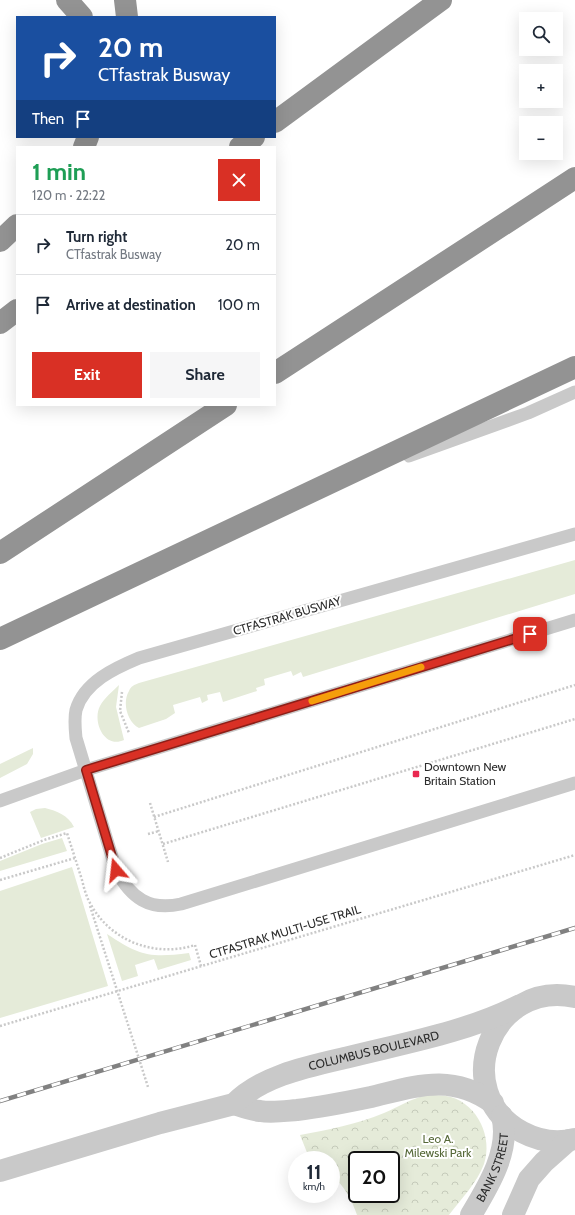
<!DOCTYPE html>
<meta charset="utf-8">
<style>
body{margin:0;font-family:Cabin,sans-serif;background:#f6f6f7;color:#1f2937;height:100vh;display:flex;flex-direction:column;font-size:15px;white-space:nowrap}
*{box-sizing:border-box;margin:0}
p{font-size:13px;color:#747a83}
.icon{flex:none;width:22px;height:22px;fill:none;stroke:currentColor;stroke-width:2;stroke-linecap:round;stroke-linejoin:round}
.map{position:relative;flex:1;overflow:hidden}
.panel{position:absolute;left:16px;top:146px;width:260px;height:260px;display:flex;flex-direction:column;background:#fff;border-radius:0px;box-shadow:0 4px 16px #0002}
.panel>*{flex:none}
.top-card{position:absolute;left:16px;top:16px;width:260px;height:122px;border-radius:0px;box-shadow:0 4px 16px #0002;background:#1a4fa0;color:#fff;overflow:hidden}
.controls{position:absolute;left:519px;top:12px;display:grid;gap:8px}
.controls a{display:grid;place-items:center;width:44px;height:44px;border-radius:0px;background:#fff;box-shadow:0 4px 16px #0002;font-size:20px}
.speed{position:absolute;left:288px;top:1151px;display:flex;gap:8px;font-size:20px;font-weight:700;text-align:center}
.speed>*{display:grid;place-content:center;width:52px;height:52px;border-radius:50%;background:#fff;box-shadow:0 4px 16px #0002;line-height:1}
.speed small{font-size:10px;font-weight:400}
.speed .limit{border:2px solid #111;border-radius:6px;background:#fff;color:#111}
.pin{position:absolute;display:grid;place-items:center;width:34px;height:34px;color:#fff;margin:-17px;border-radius:8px;box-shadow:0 2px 6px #0006}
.me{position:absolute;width:44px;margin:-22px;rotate:343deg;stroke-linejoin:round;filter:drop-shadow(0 0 3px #0008)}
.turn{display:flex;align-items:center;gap:14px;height:84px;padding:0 16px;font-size:18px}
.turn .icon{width:52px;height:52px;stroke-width:2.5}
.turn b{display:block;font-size:28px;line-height:34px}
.then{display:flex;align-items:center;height:38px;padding:0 16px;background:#0003;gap:8px;font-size:15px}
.round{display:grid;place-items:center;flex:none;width:42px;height:42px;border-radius:0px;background:#f6f6f7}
.head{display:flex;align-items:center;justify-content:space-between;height:68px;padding:0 16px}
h1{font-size:24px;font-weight:800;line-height:30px;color:#1e9e55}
.action{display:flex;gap:8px;margin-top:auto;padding:8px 16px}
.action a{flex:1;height:46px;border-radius:0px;background:#d93025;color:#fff;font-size:16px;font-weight:800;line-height:46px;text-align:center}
.action a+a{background:#f6f6f7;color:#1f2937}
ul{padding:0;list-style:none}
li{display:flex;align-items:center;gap:12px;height:60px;padding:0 16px;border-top:1px solid #e0e1e3}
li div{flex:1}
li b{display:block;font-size:15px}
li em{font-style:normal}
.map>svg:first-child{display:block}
</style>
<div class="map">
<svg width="575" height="1215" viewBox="0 0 575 1215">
<defs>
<pattern id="forest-crowns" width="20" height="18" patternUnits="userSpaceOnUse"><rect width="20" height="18" fill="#e5ebd9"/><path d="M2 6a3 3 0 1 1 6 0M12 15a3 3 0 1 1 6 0" fill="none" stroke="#c5caba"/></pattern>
</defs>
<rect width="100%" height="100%" fill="#fff"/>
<path fill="#e5ebd9" d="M 575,560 L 575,594 L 303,677 L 301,672 L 293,676 L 291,671 L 264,679 L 265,685 L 256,688 L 257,691 L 223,702 L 220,692 L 207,695 L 208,700 L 202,703 L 200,697 L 173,705 L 175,713 L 166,719 L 139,728 C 127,722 122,702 129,691 C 131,686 134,685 139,683 Z
M 119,685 L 116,707 L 124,740 C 104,749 92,721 100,706 C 104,698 113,691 119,685 Z
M 33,748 L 33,754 L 27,764 L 0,778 L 0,764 Z
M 45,808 C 57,811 68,815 74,827 L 41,838 L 30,812 L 36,809 Z
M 62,838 L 67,851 L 0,871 L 0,861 L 42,844 Z
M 72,867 L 108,986 L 0,1018 L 0,891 Z
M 107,934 C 140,956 150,958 189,953 L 191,960 L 158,970 L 154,959 L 135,965 L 138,976 L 122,981 Z"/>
<path fill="url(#forest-crowns)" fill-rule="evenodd" d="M 426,1095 C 434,1095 443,1095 451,1097 C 478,1105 493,1138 484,1164 C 477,1183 461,1199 449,1215 L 357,1215 C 352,1200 344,1185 331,1175 L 331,1160 L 310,1160 L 300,1135 C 328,1130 357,1124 384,1113 C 398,1107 411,1099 426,1095 ZM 357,1160 L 391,1160 L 391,1194 L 357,1194 Z"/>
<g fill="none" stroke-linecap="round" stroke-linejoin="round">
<path stroke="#c9c9c9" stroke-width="2.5" stroke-dasharray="2 2" stroke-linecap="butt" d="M 122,692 L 120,711 L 129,733
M 150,803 L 168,862
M 154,817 L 575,685
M 148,834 L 159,831
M 163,844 L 575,719
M 0,858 L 44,840 L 67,833 C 72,849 77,864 82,880 C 84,888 86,896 90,903 C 110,941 155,958 195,945 L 201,966
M 0,880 L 75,858
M 90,906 L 148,1087
M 0,1026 L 575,855"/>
<path stroke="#c9c9c9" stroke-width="13" d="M 409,456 L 528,413 L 575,392
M 575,534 L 139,658 C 115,668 84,682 76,710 C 74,719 75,728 76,738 L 116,870 C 131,898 149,911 181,904 L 575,783
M 0,801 L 86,770 L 575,620"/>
<g stroke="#c9c9c9" stroke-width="22">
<path d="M 575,997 C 491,979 448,1092 522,1132 C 539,1141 556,1144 575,1139"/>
<path d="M 234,1104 C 243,1107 251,1110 260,1111 C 272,1113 285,1111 297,1110 C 322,1107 347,1102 371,1097 C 417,1086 451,1073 493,1103"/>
<path id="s1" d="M 0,1171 L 160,1123 L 234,1104 C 262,1075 311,1066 349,1057 C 405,1043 466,1032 518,1006"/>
<path id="s2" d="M 471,1215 C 488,1187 511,1150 502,1116"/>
<path d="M 513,1215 L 529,1179 L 544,1162 L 569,1140"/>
</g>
<path stroke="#939393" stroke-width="22" d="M 67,0 L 82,17
M 125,0 L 127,17
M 275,122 L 441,0
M 84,147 L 88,137
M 240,147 L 254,137
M 0,241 L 17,225
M 0,323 L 17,310
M 275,373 L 575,178
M 0,553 L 226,405
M 0,639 L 575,367"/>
<g stroke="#818181" stroke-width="4.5">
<path id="rail" d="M 0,1101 L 575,928"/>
</g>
<use href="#rail" stroke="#fff" stroke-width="3" stroke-dasharray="9" stroke-linecap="butt"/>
</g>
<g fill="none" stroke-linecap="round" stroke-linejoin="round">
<g stroke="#8d1f18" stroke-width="10">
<path id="route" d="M 116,870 L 86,770 L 530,634"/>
</g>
<use href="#route" stroke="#d93025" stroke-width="7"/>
<path stroke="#f59e0b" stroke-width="7" d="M 312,701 L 421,667"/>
</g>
<rect fill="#e92850" stroke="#fff" stroke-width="1.5" x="412" y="770" width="8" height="8" rx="2"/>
<g text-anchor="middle" stroke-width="4" stroke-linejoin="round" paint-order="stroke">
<g font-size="12" fill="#2c2c2c" stroke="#fff">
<text transform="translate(287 616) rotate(-16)" y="4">CTFASTRAK BUSWAY</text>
<text transform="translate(285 932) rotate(-17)" y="4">CTFASTRAK MULTI-USE TRAIL</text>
<text dy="4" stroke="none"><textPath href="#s1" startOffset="395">COLUMBUS BOULEVARD</textPath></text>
<text dy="4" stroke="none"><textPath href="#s2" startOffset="53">BANK STREET</textPath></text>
</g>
<g font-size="12" fill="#2c2c2c" stroke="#fff" text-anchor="start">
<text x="424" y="771">Downtown New<tspan x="424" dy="14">Britain Station</tspan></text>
</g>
<g font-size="12" fill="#566939" stroke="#fff">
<text x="438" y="1143">Leo A.<tspan x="438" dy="14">Milewski Park</tspan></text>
</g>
</g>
</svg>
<div class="controls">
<a><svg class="icon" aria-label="search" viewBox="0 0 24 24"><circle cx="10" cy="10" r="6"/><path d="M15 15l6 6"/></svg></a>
<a>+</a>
<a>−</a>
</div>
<div class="speed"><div>11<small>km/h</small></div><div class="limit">20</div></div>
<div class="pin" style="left:530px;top:634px;background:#d93025"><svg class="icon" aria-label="arrive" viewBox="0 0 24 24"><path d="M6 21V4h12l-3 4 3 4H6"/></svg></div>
<svg class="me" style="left:116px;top:870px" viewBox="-20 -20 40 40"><path d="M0-17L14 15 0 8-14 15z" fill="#d93025" stroke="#fff" stroke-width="4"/></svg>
<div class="top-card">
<div class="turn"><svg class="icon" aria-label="right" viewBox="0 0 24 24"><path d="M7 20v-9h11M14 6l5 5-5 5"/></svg><div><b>20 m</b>CTfastrak Busway</div></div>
<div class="then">Then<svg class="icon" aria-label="arrive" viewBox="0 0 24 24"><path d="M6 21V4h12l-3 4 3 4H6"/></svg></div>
</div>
<section class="panel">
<div class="head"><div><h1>1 min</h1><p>120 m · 22:22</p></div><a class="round" style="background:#d93025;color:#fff"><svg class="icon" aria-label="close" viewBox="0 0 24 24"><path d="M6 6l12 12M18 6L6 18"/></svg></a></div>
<ul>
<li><svg class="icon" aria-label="right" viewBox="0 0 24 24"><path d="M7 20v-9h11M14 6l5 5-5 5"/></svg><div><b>Turn right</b><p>CTfastrak Busway</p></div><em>20 m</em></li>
<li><svg class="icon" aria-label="arrive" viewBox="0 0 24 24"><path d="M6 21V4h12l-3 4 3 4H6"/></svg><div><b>Arrive at destination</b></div><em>100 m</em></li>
</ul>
<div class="action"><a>Exit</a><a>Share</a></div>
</section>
</div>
